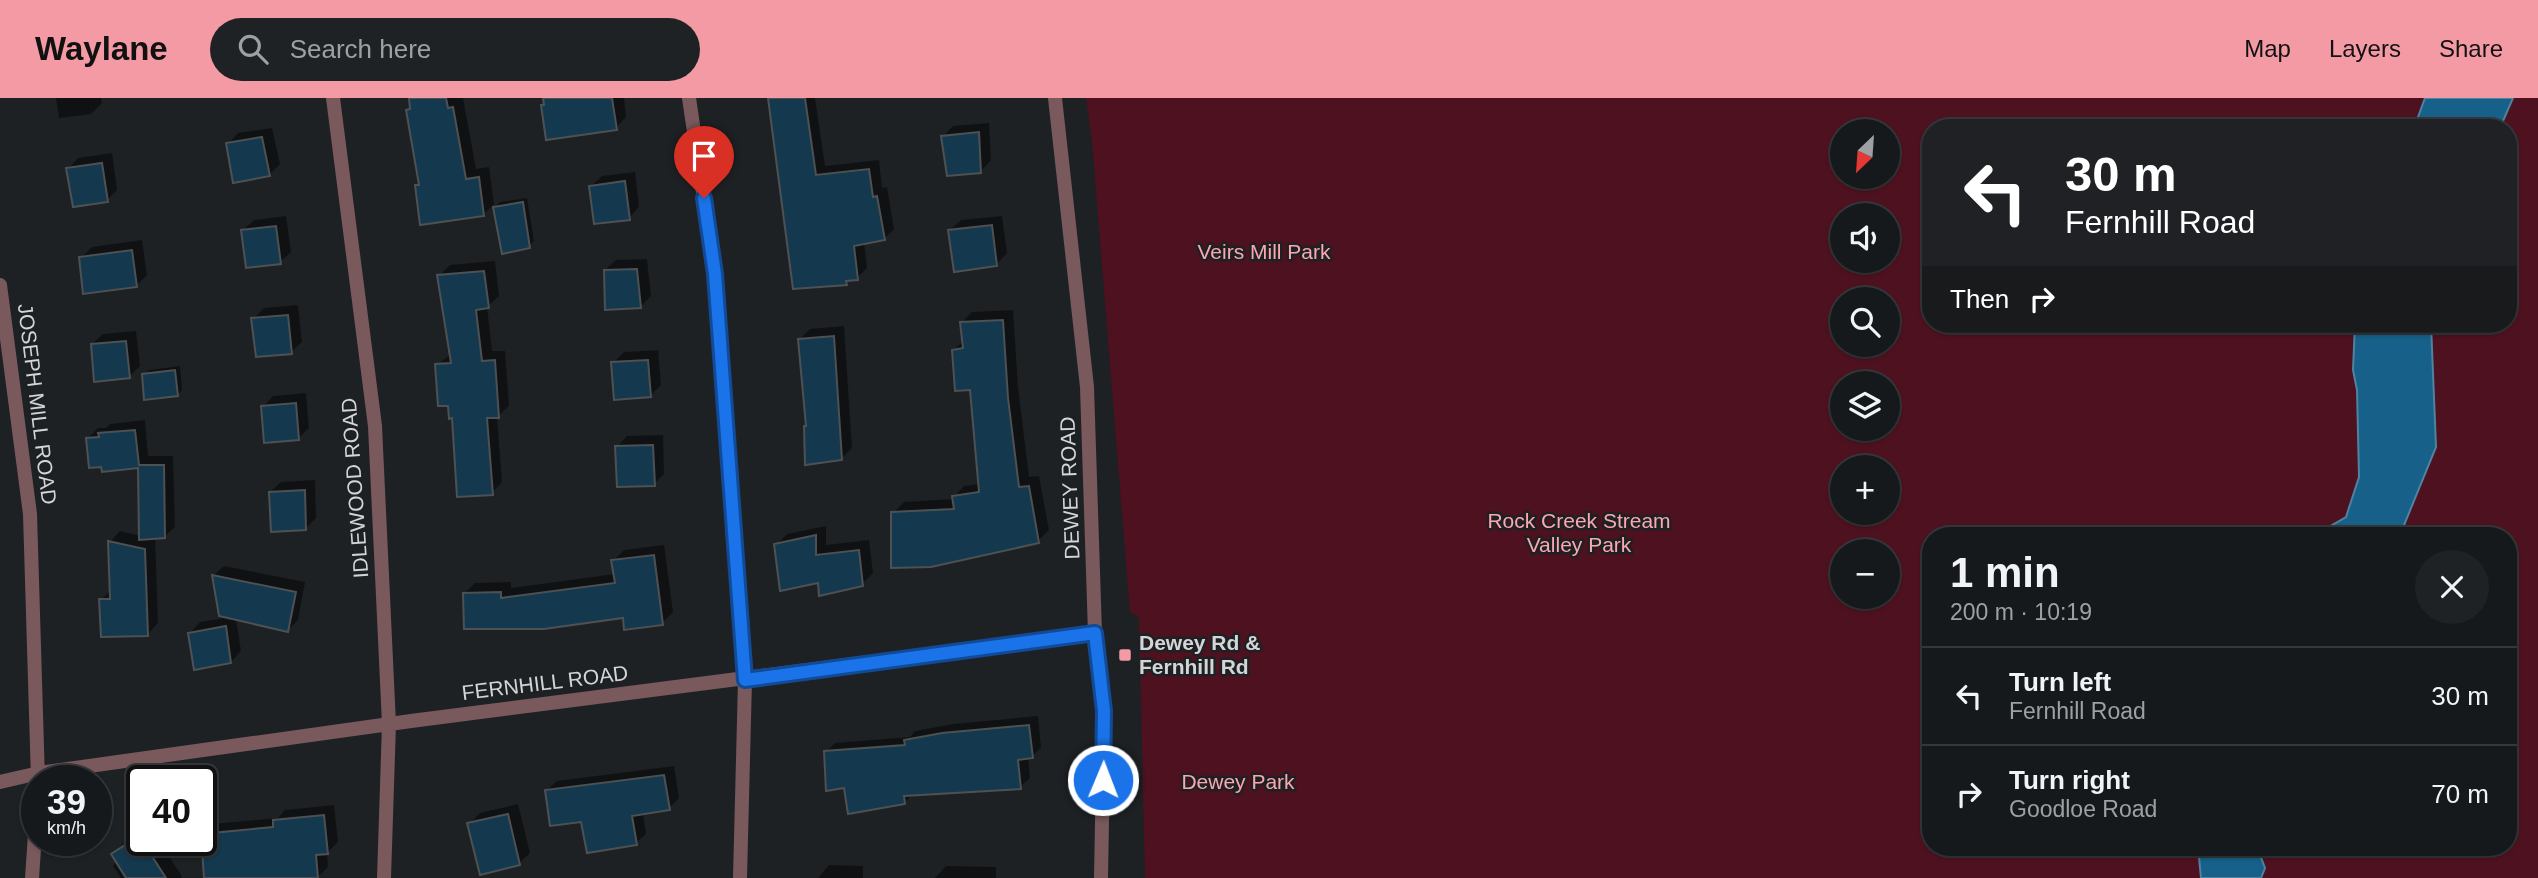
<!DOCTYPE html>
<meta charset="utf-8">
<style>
body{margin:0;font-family:Helvetica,sans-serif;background:#1f2224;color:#f1f3f6;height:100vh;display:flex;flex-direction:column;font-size:26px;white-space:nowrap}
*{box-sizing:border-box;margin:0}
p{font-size:23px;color:#9ea0a3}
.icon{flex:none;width:38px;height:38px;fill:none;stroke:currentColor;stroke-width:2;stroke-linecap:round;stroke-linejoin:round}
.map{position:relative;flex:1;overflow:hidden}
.panel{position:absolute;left:1922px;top:429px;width:595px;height:329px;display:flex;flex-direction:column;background:#16191b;border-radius:28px;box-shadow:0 2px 5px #0004,0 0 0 2px #35383a}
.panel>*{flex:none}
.hud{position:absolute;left:1922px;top:21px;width:595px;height:214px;border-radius:28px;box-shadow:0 2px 5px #0004,0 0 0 2px #35383a;background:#202124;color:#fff;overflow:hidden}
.needle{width:46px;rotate:205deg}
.tools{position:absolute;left:1830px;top:21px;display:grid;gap:14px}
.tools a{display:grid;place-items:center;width:70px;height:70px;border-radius:50%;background:#16191b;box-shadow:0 2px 5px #0004,0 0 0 2px #35383a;font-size:35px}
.speed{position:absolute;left:21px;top:667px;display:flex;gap:14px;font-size:35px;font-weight:700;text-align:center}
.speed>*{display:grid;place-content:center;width:91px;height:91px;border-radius:50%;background:#16191b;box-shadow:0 2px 5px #0004,0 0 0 2px #35383a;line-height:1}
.speed small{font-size:18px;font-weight:400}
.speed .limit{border:4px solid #111;border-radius:10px;background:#fff;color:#111}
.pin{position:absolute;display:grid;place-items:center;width:60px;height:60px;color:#fff;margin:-72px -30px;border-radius:50% 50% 50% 0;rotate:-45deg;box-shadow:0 0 7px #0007}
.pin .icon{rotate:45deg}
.me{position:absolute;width:77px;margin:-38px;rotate:1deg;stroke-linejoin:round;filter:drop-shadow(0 0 5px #0008)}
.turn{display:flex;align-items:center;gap:24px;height:147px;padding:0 28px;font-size:32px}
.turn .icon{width:91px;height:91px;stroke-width:2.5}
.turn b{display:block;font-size:49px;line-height:60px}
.then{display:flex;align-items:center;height:66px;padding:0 28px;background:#0003;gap:14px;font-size:26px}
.round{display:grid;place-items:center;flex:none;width:74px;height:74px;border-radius:37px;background:#1f2224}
.head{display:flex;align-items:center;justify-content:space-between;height:119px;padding:0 28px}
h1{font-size:42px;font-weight:800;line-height:52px}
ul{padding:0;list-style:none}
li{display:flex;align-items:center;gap:21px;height:98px;padding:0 28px;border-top:2px solid #35383a}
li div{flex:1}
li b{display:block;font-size:26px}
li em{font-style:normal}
header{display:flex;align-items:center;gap:42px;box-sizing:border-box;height:98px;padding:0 35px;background:#f49aa4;color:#111}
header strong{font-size:33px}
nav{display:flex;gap:38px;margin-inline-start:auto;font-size:24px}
.search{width:490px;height:63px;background:#1f2224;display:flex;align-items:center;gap:18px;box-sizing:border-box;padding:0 24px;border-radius:38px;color:#9ea0a3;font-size:26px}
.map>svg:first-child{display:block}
</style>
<header>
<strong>Waylane</strong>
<div class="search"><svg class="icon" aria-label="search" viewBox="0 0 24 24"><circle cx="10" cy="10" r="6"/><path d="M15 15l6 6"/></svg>Search here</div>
<nav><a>Map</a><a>Layers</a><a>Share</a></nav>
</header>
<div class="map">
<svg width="2538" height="780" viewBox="0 0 2538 780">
<rect width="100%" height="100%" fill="#1e2124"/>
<path fill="#4e111f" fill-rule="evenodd" d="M 1086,0 L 2538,0 L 2538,780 L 1145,780 L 1139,519 L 1130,514 L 1092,43 ZM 1930,30 L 2508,30 L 2508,226 L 1930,226 ZM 1843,33 L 1888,33 L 1888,79 L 1843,79 ZM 1843,117 L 1888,117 L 1888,163 L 1843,163 ZM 1843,201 L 1888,201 L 1888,247 L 1843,247 ZM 1843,285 L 1888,285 L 1888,331 L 1843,331 ZM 1843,369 L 1888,369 L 1888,415 L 1843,415 ZM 1930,438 L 2508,438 L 2508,749 L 1930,749 ZM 1843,453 L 1888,453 L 1888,499 L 1843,499 Z"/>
<path fill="#166089" stroke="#4f83a0" stroke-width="2" d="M 2425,0 L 2513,0 L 2500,30 L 2414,30 Z
M 2355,226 L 2431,226 L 2436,349 L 2400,437 L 2315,437 L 2346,419 L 2359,379 L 2357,292 L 2353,272 Z
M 2198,749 L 2257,749 L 2265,770 L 2261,780 L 2201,780 Z"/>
<path fill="#0007" d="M 56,0 L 101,0 L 102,5 L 91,16 L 59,20 Z
M 410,0 L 463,0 L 476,71 L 489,69 L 494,106 L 483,117 L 417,88 L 421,84 L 408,13 L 412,9 Z
M 545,0 L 624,0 L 626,19 L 616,30 L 543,8 L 546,5 Z
M 770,0 L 815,0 L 825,68 L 879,62 L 882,90 L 887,89 L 894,131 L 884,141 L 864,144 L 867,170 L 857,180 L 850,181 L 846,185 Z
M 989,25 L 991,62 L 981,73 L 943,38 L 953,28 Z
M 272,30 L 280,66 L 269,77 L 228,46 L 238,35 Z
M 112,55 L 117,92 L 107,102 L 68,71 L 78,60 Z
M 635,74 L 639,109 L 629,120 L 591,88 L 602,78 Z
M 527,100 L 534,143 L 529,148 L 495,109 L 500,104 Z
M 286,118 L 291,154 L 280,164 L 243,132 L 254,122 Z
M 1002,118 L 1007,155 L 997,166 L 950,132 L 961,122 Z
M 142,142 L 147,177 L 136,188 L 81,160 L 92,149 Z
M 647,161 L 651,198 L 641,208 L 605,172 L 616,162 Z
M 495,163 L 499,198 L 487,209 L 492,253 L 505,253 L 509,308 L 497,319 L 502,384 L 492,395 L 453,319 L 437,267 L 451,256 L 439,178 L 450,167 Z
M 298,207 L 302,244 L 291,254 L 253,221 L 264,210 Z
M 1013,212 L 1018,289 L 1029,379 L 1039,378 L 1049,432 L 1038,443 L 893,415 L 904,404 L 954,401 L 954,399 L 964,388 L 980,386 L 972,290 L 954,252 L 964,242 L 962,224 L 972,214 Z
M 844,228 L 852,350 L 841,361 L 799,242 L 810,231 Z
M 136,233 L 140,268 L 129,279 L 92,246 L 103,236 Z
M 658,252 L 661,287 L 650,298 L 613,265 L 624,254 Z
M 180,268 L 182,292 L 177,297 L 144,277 L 149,272 Z
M 306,295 L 309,330 L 299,340 L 263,309 L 273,298 Z
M 145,322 L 148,358 L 173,358 L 175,429 L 164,439 L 155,439 L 158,525 L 148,536 L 101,502 L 112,491 L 110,444 L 120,433 L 141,438 L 140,368 L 88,340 L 98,330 L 106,330 L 110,326 Z
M 663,337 L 664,376 L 654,386 L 617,349 L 627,338 Z
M 315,382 L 316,420 L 306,430 L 270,394 L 281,384 Z
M 826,428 L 826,447 L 869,442 L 873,475 L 862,486 L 776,447 L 787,436 Z
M 664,447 L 673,514 L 662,525 L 465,495 L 475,485 L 511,484 L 511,490 L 615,476 L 613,463 L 624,452 Z
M 224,468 L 305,484 L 298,522 L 288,532 L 236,521 L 241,553 L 231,564 L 190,535 L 200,524 L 231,519 L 220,517 L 214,477 Z
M 1038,618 L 1041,649 L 1032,659 L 1028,659 L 1030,680 L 1020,689 L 913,696 L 904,705 L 845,688 L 826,654 L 835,645 L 910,639 L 915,633 L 953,626 Z
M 674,668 L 679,700 L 669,710 L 643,714 L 646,736 L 636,745 L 582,722 L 547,692 L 557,683 Z
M 518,706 L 530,755 L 519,765 L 469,726 L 480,715 Z
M 334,707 L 338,744 L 327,755 L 328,769 L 317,780 L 205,780 L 201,737 L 212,726 L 278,720 L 285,712 Z
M 142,734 L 142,742 L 158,742 L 182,778 L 181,780 L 121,780 L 113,768 L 117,763 L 113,756 L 123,746 Z
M 829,767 L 863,768 L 863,780 L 818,780 Z
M 946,768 L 996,769 L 996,780 L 935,780 Z"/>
<path fill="#14384e" stroke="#4d5153" stroke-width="2" d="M 409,0 L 446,0 L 448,10 L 453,9 L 466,81 L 479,79 L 484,118 L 420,127 L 415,87 L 419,87 L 406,12 L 410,11 Z
M 543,0 L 612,0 L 617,32 L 546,42 L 541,7 L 544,7 Z
M 768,0 L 805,0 L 816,77 L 869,71 L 873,99 L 877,98 L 885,142 L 854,148 L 858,182 L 846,183 L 847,187 L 793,191 Z
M 979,34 L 981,75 L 947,78 L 941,38 Z
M 262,39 L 270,78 L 233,85 L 226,45 Z
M 102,65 L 108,104 L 73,109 L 66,70 Z
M 625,83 L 630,122 L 594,126 L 589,88 Z
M 523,104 L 530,150 L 502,156 L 493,109 Z
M 992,127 L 997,168 L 954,174 L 948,132 Z
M 276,128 L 281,166 L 246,170 L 241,132 Z
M 132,152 L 137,189 L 83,196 L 79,159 Z
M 637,171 L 641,210 L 605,212 L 604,172 Z
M 484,173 L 489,210 L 476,212 L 482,263 L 495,262 L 499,320 L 487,320 L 493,397 L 457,399 L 452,320 L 449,321 L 448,308 L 438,308 L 435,266 L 451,265 L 437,177 Z
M 288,217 L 292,256 L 256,259 L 251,220 Z
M 1003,222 L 1008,300 L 1019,389 L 1029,388 L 1039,445 L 931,469 L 891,470 L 891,414 L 954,411 L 952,398 L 979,394 L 970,292 L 955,293 L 952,252 L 963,250 L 960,224 Z
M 834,238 L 842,362 L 805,367 L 804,328 L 806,328 L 798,241 Z
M 126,243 L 130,280 L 94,284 L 91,246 Z
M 648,262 L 651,299 L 614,302 L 611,264 Z
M 175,272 L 178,298 L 144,302 L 142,276 Z
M 296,305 L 299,342 L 264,345 L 261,308 Z
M 135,332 L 139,367 L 164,367 L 165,440 L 139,442 L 138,370 L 102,374 L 101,369 L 89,370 L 86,340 L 99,339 L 98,335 Z
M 653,347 L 655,388 L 617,389 L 615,348 Z
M 305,392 L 306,432 L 271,434 L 269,394 Z
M 816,437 L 816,457 L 859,452 L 863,488 L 819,498 L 818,485 L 780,493 L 774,446 Z
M 108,443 L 145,451 L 148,538 L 101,539 L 99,501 L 110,501 Z
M 654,457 L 663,527 L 624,532 L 623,520 L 544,531 L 464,531 L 463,495 L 501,494 L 501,500 L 615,485 L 611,462 Z
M 212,477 L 296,494 L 288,534 L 219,518 Z
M 226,528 L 231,565 L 194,572 L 188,535 Z
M 1029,627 L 1033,660 L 1018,662 L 1021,691 L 904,698 L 905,706 L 848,716 L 844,690 L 826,693 L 824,653 L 905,647 L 904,642 L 942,635 Z
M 664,677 L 670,712 L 632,718 L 637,747 L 587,755 L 581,724 L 550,728 L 545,692 Z
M 508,716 L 520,767 L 480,777 L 467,725 Z
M 324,717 L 328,756 L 316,757 L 318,780 L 204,780 L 201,736 L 273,729 L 273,722 Z
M 139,738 L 166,780 L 126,780 L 111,756 Z"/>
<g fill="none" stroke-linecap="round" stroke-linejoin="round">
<path stroke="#79595c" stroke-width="14" d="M 333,0 L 375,328 L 389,626 L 384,780
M 689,0 L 715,176 L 745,582 L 740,780
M 0,187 L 30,416 L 38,682
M 0,684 L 39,675 L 411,623 L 1095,535
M 32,780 L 37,707"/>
<path stroke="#79595c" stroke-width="14" d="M 1055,0 L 1087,289 L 1095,535 L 1104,613 L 1101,780"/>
</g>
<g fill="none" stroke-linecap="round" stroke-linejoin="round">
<g stroke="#114b97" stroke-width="18">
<path id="route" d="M 704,100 L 715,176 L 745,582 L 1095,535 L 1104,613 L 1103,682"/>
</g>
<use href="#route" stroke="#1a73e8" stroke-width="12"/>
</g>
<rect fill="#f49aa4" stroke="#1e2124" stroke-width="2.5" x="1118" y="550" width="14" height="14" rx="3.5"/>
<g text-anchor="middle" stroke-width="5" stroke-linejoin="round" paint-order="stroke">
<g font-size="21" fill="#fba7b0" stroke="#1e2124">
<text x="1264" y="161">Veirs Mill Park</text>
<text x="1579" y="430">Rock Creek Stream<tspan x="1579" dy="24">Valley Park</tspan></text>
<text x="1238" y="691">Dewey Park</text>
</g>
<g font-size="21" fill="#d3d5d7" stroke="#1e2124">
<text transform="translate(37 306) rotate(83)" y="7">JOSEPH MILL ROAD</text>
<text transform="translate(355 390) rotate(-94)" y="7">IDLEWOOD ROAD</text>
<text transform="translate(1070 390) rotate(-92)" y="7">DEWEY ROAD</text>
<text transform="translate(545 585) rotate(-7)" y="7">FERNHILL ROAD</text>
</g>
<g font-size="21" font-weight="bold" fill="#d3d5d7" stroke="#1e2124" text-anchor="start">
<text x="1139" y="552">Dewey Rd &amp;<tspan x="1139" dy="24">Fernhill Rd</tspan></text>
</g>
</g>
</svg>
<div class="tools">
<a><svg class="needle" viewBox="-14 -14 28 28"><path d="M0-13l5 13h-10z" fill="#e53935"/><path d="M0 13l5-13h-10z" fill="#9ea0a3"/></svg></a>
<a><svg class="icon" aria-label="sound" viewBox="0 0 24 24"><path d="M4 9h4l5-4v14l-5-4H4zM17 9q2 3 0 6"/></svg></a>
<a><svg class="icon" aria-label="search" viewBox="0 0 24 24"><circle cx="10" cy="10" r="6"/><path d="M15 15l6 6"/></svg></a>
<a><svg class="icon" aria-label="layers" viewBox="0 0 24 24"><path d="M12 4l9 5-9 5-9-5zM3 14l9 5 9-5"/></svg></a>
<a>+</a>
<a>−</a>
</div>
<div class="speed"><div>39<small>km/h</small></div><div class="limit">40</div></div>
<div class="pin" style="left:704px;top:100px;background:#d93025"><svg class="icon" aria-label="arrive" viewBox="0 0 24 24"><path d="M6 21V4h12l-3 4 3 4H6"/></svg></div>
<svg class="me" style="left:1103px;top:682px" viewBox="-20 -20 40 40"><circle r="17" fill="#1a73e8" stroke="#fff" stroke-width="3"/><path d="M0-11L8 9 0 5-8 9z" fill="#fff"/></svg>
<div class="hud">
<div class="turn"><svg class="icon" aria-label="left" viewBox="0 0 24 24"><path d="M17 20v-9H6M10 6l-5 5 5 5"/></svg><div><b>30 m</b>Fernhill Road</div></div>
<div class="then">Then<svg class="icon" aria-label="right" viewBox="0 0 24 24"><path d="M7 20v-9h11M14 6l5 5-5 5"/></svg></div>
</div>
<section class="panel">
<div class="head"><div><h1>1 min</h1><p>200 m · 10:19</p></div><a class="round"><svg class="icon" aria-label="close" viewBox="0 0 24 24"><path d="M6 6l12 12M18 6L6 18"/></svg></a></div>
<ul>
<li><svg class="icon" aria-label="left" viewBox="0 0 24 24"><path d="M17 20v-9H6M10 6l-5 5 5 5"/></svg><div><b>Turn left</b><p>Fernhill Road</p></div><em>30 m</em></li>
<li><svg class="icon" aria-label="right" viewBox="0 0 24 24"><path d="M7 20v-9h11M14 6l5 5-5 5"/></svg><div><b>Turn right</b><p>Goodloe Road</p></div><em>70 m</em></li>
</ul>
</section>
</div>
